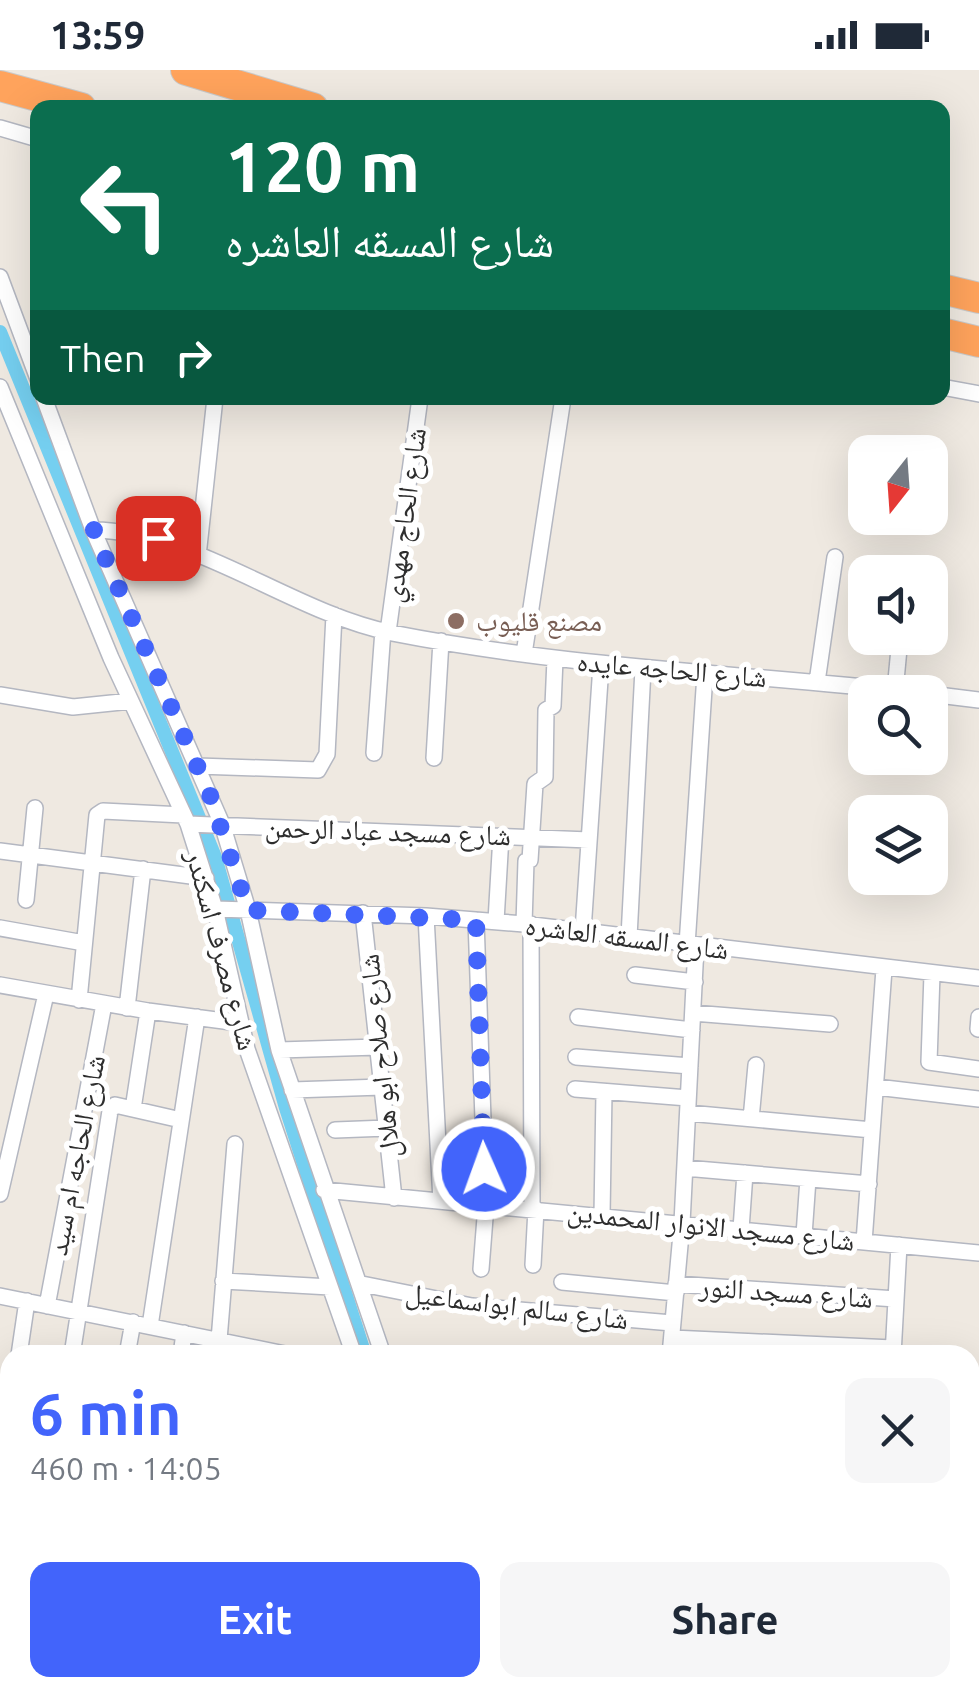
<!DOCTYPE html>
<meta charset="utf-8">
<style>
body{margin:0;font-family:Ubuntu,"Noto Naskh Arabic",sans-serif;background:#f6f6f7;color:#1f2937;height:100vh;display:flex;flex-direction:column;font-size:38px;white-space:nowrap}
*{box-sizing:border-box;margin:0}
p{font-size:32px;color:#747a83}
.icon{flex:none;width:55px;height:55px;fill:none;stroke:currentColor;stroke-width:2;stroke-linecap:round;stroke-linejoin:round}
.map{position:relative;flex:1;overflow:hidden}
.side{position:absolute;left:0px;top:1275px;width:980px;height:352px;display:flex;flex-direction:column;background:#fff;border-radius:30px 30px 0 0;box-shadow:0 10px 40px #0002}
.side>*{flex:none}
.hud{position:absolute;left:30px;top:30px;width:920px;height:305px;border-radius:20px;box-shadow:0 10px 40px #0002;background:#0b6e4f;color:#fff;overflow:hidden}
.needle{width:65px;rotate:197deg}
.fabs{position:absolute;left:848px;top:365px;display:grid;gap:20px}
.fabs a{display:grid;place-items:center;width:100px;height:100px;border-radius:20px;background:#fff;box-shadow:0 10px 40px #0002;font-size:50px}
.pin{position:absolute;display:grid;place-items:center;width:85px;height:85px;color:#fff;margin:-42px;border-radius:20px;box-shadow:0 5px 15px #0006}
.me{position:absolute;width:110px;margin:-55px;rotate:358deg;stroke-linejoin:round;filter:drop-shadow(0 0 8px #0008)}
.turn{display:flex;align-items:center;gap:35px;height:210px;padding:0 30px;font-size:45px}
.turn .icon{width:130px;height:130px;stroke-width:2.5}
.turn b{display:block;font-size:70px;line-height:85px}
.then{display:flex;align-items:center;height:95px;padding:0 30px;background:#0003;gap:20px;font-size:38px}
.round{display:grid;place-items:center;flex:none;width:105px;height:105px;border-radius:20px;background:#f6f6f7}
.head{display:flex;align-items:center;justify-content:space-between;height:170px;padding:0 30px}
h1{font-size:60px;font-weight:700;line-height:75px;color:#4264fb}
.button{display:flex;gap:20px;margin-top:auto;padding:20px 30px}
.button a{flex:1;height:115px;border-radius:20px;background:#4264fb;color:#fff;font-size:40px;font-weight:700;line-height:115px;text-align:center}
.button a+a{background:#f6f6f7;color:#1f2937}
.status{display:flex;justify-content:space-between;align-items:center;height:70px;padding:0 50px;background:#fff;direction:ltr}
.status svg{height:28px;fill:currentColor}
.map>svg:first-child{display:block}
</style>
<div class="status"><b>13:59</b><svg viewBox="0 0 49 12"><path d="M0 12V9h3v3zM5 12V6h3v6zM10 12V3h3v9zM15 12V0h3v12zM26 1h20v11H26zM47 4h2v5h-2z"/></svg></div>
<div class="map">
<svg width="979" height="1627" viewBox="0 0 979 1627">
<rect width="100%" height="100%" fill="#efe9e1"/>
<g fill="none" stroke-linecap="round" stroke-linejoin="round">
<path stroke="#75cff0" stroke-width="14" d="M 0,262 L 215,787 L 286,1038 L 365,1285
M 439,1618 L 440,1627"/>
<g stroke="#b4b7c1" stroke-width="18">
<path id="street" d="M 0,58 L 38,69
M 0,207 L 38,309
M 0,317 L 111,588 L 188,754 L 215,839 L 247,979 L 354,1285
M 942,317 L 979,324
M 44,328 L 93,460 L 222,754 L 248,840 L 279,980 L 383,1285
M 93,460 C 195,461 290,542 392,563 C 564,597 738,603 912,622
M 198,486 L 215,328
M 905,502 L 905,500
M 388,562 L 420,328
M 524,584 L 563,328
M 817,612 L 835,487
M 895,621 L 900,568
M 930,624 L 979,630
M 0,625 L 73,637 L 131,631
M 374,683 L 383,560
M 434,688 L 441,571
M 198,696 L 318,700 L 327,684 L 334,545
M 188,754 L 589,770
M 0,781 L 206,808
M 26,830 L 35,738
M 215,839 L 426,846 L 524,854 L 979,908
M 363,843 L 394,1128
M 426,846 L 441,1131
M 476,850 L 486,1135 L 481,1199
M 496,851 L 501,766
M 524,854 L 526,791 L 530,790 L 535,714 L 545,707 L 546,640 L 553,636 L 555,589
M 531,854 L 532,1139
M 0,858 L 84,873
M 583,861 L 601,595
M 629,867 L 643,599
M 687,875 L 705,604
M 932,904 L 929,992 L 979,999
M 635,905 L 695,912
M 0,915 L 148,941 L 239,953
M 79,930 L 97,745 L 103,741 L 183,745
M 127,938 L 143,799
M 693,943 L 830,954
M 578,947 L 692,960
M 978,959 L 979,947
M 279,980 L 378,977
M 576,987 L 690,996
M 876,1017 L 979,1029
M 575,1019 L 688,1028
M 292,1020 L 382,1017
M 133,1039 L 148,941
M 688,1043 L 872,1060
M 751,1049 L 756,995
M 335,1060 L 387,1058
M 685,1098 L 869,1114
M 324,1120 L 979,1183
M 0,1124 L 46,924
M 602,1145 L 604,1022
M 741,1159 L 745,1103
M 804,1165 L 808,1109
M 864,1172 L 884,899
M 533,1195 L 536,1139
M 223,1211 L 330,1217
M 562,1212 L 676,1223
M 362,1214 L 472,1236 L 672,1253
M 676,1214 L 896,1229
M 0,1226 L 290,1285
M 47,1236 L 104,934
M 150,1256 L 197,947
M 672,1268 L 893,1278
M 219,1270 L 235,1074
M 19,1285 L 27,1231
M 72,1285 L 110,1041 L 115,1035 L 181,1050
M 127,1285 L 133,1252
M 181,1285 L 184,1263
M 670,1285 L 682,1153 L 696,876
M 893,1285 L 899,1175
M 0,1412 L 10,1345
M 970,1499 L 974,1458
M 0,1608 L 10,1610
M 970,1616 L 979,1618
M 42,1618 L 74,1627
M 429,1618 L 429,1627
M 452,1618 L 453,1627
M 655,1624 L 672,1627
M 86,1627 L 87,1618
M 226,1627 L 228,1618
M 285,1627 L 287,1618
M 353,1627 L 353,1618
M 546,1627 L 546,1618
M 600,1627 L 600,1618
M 706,1627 L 707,1618
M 749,1627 L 751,1618
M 797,1627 L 799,1618
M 844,1627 L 845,1618
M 894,1627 L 895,1618
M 938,1627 L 939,1618"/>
</g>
<g stroke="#c9c9c9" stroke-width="32">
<path id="highway" d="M 186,0 L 313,38
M 0,16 L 81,38
M 942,219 L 979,228
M 942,263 L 979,272"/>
</g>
<use href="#street" stroke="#fff" stroke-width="15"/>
<use href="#highway" stroke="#ffa35c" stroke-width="30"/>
</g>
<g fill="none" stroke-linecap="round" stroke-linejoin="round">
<path stroke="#4264fb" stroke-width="18" stroke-dasharray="0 32.4" d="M 158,468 L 116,460 L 93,460 L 210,725 L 248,840 L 476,850 L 484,1099"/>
</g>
<circle fill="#8d6e63" stroke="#fff" stroke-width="4" cx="456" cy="551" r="10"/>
<g text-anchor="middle" stroke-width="10" stroke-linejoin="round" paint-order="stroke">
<g font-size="28" fill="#2e2e2e" stroke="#fff">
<text transform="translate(404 445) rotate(-82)" y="10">شارع الحاج مهدي</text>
<text transform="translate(672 599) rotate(5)" y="10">شارع الحاجه عايده</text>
<text transform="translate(388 761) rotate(2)" y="10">شارع مسجد عباد الرحمن</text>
<text transform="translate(627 867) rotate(7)" y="10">شارع المسقه العاشره</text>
<text transform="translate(222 880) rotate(75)" y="10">شارع مصرف اسكندر</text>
<text transform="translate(379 986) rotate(-96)" y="10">شارع صلاح ابو هلال</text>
<text transform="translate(76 1085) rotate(-79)" y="10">شارع الحاجه ام سيد</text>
<text transform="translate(711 1156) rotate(6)" y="10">شارع مسجد الانوار المحمدين</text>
<text transform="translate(786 1222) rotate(4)" y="10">شارع مسجد النور</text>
<text transform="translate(517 1236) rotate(7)" y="10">شارع سالم ابواسماعيل</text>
</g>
<g font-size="28" fill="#785e54" stroke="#fff" text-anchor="start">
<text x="476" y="561">مصنع قليوب</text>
</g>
</g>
</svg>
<div class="fabs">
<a><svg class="needle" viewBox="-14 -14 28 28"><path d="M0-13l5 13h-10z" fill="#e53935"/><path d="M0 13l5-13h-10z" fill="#747a83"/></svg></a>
<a><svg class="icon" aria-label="sound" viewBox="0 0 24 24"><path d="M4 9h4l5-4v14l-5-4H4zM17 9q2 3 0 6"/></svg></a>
<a><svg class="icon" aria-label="search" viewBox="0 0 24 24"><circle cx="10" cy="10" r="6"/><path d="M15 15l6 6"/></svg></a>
<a><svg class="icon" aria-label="layers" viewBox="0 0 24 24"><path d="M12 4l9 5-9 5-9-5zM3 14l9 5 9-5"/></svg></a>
</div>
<div class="pin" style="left:158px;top:468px;background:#d93025"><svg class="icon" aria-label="arrive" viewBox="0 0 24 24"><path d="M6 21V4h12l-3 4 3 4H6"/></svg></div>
<svg class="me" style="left:484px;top:1099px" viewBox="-20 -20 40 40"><circle r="17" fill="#4264fb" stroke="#fff" stroke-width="3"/><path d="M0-11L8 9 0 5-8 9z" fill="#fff"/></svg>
<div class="hud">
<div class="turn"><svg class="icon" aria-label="left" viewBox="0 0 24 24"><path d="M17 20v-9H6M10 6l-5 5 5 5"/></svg><div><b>120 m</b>شارع المسقه العاشره</div></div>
<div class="then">Then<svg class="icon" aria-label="right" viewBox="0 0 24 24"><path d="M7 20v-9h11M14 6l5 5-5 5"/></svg></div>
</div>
<section class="side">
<div class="head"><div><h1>6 min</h1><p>460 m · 14:05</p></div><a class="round"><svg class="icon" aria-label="close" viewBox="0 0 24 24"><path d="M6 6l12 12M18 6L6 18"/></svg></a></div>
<div class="button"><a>Exit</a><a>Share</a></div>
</section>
</div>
